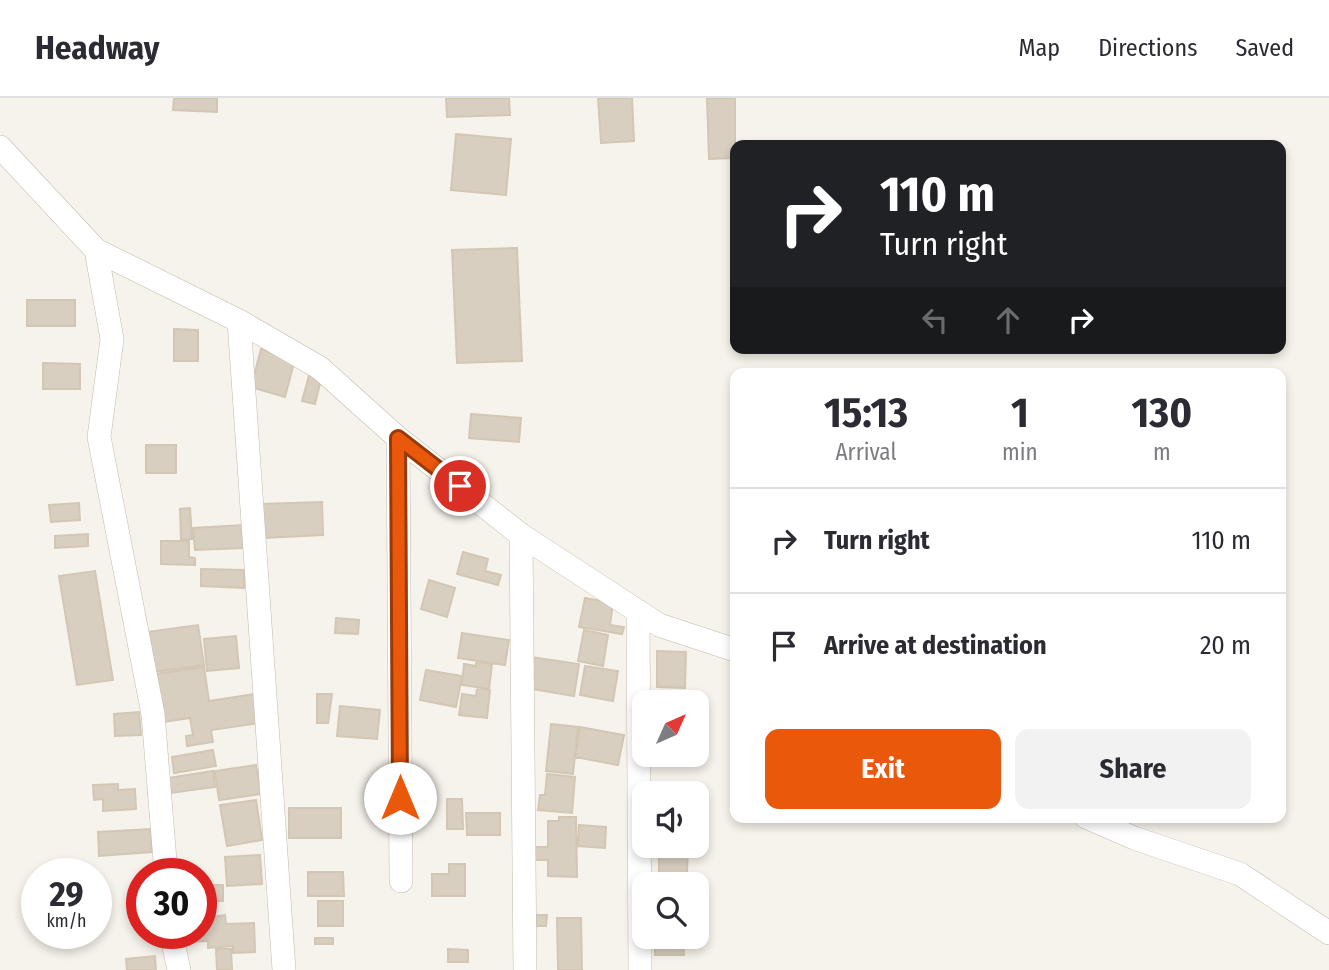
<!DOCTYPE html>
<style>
body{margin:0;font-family:"Fira Sans Condensed",sans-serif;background:#f2f2f3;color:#2b2b33;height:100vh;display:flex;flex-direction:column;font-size:26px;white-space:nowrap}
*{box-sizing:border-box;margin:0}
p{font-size:23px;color:#7c7c81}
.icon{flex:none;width:38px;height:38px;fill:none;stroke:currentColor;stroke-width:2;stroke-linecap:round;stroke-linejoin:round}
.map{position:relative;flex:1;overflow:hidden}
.drawer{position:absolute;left:730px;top:270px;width:556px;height:455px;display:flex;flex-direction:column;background:#fff;border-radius:14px;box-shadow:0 4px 10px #0003}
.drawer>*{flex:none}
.guide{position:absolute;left:730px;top:42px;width:556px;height:214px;border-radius:14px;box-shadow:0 4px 10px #0003;background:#202124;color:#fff;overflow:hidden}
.needle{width:46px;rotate:45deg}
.fabs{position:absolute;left:632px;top:592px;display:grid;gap:14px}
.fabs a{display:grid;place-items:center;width:77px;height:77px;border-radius:14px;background:#fff;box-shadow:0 4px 10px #0003;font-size:35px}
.speed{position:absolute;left:21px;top:760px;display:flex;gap:14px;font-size:35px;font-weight:700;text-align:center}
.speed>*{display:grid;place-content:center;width:91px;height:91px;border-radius:50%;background:#fff;box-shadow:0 4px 10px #0003;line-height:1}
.speed small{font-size:18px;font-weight:400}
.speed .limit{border:10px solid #d22;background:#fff;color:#111}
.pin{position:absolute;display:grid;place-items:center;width:60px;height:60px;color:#fff;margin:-30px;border:4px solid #fff;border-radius:50%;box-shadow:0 2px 7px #0007}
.me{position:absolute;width:77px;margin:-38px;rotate:0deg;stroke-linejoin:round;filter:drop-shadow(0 0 5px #0008)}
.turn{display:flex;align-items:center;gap:24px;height:147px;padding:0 35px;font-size:32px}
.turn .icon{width:91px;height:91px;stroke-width:2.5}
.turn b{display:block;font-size:49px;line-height:60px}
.lanes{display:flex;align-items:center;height:66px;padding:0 35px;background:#0003;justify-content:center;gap:35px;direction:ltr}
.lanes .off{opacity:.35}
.eta{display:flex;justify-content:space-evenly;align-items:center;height:119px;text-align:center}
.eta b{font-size:42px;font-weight:700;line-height:49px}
.cta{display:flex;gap:14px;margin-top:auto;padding:14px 35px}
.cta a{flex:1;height:80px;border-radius:14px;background:#ea580c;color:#fff;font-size:28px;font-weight:700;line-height:80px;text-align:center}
.cta a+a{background:#f2f2f3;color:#2b2b33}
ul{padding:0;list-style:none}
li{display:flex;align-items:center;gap:21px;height:105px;padding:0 35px;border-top:2px solid #e1e1e2}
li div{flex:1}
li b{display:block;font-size:26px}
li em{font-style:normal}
header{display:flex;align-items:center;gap:42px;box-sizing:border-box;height:98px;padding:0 35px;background:#fff;border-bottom:2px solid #e1e1e2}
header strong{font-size:33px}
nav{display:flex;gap:38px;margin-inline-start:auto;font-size:24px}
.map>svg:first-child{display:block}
</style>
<header>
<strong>Headway</strong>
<nav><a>Map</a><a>Directions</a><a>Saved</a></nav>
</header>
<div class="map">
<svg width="1329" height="872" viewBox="0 0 1329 872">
<rect width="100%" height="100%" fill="#f6f3ec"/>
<path fill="#d8cfc1" stroke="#d3c7b4" stroke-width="2" d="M 174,0 L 217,0 L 217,14 L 173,12 Z
M 446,0 L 509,0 L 510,17 L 447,19 Z
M 598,0 L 632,0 L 634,43 L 601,45 Z
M 707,0 L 735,0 L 735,60 L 709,61 Z
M 456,36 L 511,41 L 506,97 L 451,92 Z
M 517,150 L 522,263 L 457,265 L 452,152 Z
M 27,202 L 75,202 L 75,228 L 27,228 Z
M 174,231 L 198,232 L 198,263 L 174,263 Z
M 261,251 L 295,261 L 285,299 L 251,289 Z
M 43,265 L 80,266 L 80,291 L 43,291 Z
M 310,274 L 322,277 L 315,306 L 302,303 Z
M 471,316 L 521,320 L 519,344 L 469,340 Z
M 146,347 L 176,347 L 176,375 L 146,375 Z
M 322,404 L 323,437 L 264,440 L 262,406 Z
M 79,405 L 80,422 L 51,424 L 49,407 Z
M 190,410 L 192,441 L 181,442 L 180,411 Z
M 243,427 L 244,450 L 195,452 L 193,430 Z
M 88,436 L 88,448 L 55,450 L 55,438 Z
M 161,443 L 189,443 L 189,459 L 195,460 L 195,467 L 161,466 Z
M 463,454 L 488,461 L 485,473 L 501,477 L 498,487 L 457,476 Z
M 201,471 L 244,472 L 244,490 L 201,488 Z
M 95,473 L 113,582 L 77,587 L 59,478 Z
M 429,482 L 455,490 L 447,519 L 421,511 Z
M 585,500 L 613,505 L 610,527 L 624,529 L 622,536 L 579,529 Z
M 336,520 L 359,522 L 358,536 L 335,535 Z
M 198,527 L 204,567 L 153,574 L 147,534 Z
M 584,532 L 608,537 L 603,568 L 578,563 Z
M 462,535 L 509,542 L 505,567 L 458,560 Z
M 236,538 L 239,570 L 207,573 L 204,541 Z
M 657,553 L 686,554 L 685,590 L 657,589 Z
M 531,559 L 579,566 L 574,598 L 526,590 Z
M 476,564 L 492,566 L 489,591 L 462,587 L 464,566 L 476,568 Z
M 585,568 L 618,573 L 613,603 L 580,597 Z
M 204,569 L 209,603 L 255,596 L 259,625 L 211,632 L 213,644 L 187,648 L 186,638 L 193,637 L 190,620 L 156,625 L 148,577 Z
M 426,572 L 462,578 L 456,609 L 420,602 Z
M 477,590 L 490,592 L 487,620 L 459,617 L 462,596 L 476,598 Z
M 317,596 L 332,596 L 328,625 L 317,625 Z
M 659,596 L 685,596 L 685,604 L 659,604 Z
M 340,608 L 380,612 L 377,641 L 337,638 Z
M 139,614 L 141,637 L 115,638 L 114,616 Z
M 551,626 L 578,629 L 573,676 L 546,673 Z
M 580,629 L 624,637 L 618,667 L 575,659 Z
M 213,652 L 216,668 L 174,675 L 172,659 Z
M 256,667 L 261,696 L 219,702 L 215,673 Z
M 213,673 L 215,689 L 171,695 L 168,680 Z
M 547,676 L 575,679 L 572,715 L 538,712 L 540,697 L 545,697 Z
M 118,686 L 118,692 L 135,691 L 136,711 L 103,713 L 103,701 L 94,702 L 93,687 Z
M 447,701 L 462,701 L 463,731 L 447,731 Z
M 256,702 L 262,742 L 227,748 L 220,707 Z
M 289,710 L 341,710 L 341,740 L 289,740 Z
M 466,715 L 500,715 L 500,737 L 467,737 Z
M 559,719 L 576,719 L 577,779 L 548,778 L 548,762 L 531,762 L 532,749 L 548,749 L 548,723 L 559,723 Z
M 579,727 L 606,729 L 605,750 L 578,748 Z
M 151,731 L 152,754 L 99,758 L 98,734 Z
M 659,747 L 688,747 L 687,776 L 659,775 Z
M 260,757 L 262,786 L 227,788 L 225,759 Z
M 449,766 L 465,766 L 465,798 L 432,798 L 432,776 L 449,776 Z
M 308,774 L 343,774 L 344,798 L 308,798 Z
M 201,787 L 223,787 L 223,803 L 201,803 Z
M 318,803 L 343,803 L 343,828 L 318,828 Z
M 225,817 L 226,826 L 254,825 L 255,854 L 233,855 L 233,848 L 208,850 L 208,843 L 185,844 L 185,835 L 201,835 L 201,821 Z
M 536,817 L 547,817 L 546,828 L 536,828 Z
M 557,820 L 581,820 L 582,872 L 558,872 Z
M 655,838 L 683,838 L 684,857 L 655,857 Z
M 315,840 L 333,840 L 333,846 L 315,846 Z
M 216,851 L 231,851 L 232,872 L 217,872 Z
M 448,851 L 468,852 L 468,864 L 448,864 Z
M 155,858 L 156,872 L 127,872 L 126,861 Z"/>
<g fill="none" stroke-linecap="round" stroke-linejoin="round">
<g stroke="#c2bbae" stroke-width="24">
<path id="street" d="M 0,49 L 96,152 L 239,223 L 320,270 L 398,340 L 521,437 L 659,527 L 735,552
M 96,152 L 112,241 L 99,339 L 153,616 L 166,775
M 239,223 L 284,872
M 398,340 L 401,783
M 521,437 L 525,872
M 638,513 L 640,872
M 1086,719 L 1134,740 L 1240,776 L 1329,835
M 171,835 L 179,872"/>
</g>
<use href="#street" stroke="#fff" stroke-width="23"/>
</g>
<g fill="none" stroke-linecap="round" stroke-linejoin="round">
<g stroke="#983908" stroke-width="18">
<path id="route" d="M 400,700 L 398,340 L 460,388"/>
</g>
<use href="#route" stroke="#ea580c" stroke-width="12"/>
</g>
</svg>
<div class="fabs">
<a><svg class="needle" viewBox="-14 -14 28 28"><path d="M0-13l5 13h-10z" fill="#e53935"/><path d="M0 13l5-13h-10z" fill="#7c7c81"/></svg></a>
<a><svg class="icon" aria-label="sound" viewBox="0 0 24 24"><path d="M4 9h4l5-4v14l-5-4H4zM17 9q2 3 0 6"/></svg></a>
<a><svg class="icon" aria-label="search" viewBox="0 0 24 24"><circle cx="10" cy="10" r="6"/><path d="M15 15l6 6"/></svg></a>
</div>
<div class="speed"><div>29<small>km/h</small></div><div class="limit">30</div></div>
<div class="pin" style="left:460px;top:388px;background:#d93025"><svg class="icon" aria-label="arrive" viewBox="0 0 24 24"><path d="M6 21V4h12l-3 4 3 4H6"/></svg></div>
<svg class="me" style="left:400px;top:700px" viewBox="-20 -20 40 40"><circle r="19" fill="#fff"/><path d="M0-13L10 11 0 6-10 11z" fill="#ea580c"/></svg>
<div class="guide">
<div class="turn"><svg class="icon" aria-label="right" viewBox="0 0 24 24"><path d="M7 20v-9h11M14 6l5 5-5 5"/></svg><div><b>110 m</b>Turn right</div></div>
<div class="lanes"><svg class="icon off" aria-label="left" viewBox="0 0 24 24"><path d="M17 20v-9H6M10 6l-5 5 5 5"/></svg><svg class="icon off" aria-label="ahead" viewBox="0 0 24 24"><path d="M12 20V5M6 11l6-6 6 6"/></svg><svg class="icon" aria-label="right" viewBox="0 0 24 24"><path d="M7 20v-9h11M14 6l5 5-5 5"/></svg></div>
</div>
<section class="drawer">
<div class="eta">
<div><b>15:13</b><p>Arrival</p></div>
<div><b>1</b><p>min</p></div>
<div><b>130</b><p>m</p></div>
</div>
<ul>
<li><svg class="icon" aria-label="right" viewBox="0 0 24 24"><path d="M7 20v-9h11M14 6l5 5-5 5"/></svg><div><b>Turn right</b></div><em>110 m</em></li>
<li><svg class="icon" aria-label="arrive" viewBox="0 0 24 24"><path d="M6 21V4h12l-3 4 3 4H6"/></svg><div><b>Arrive at destination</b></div><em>20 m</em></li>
</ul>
<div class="cta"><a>Exit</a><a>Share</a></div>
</section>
</div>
